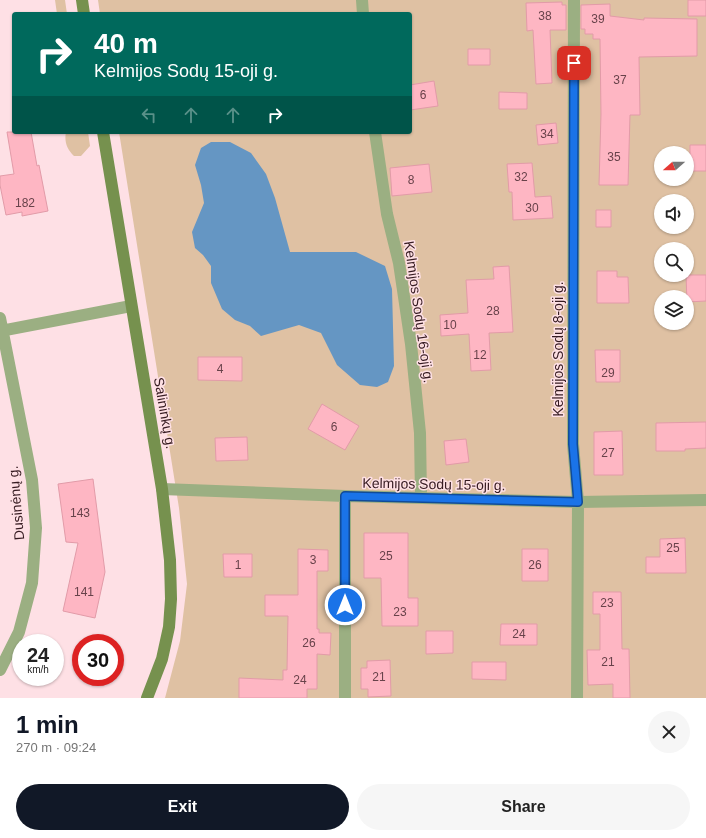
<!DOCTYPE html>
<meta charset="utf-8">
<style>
body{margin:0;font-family:Arial,sans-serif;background:#f6f6f6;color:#222;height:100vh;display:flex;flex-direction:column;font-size:15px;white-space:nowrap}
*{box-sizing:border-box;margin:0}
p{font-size:13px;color:#767676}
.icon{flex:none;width:22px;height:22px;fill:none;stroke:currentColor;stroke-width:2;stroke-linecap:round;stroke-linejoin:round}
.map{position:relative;height:698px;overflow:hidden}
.sheet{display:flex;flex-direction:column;background:#fff;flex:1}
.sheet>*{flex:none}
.hud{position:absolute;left:12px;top:12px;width:400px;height:122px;border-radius:4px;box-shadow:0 1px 3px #0004;background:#00695c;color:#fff;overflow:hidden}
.needle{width:26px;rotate:249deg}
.buttons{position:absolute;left:654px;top:146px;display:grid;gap:8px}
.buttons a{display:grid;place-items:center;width:40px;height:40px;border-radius:50%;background:#fff;box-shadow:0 1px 3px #0004;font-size:20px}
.speed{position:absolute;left:12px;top:634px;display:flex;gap:8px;font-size:20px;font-weight:700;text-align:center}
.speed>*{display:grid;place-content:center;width:52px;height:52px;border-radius:50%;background:#fff;box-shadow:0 1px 3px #0004;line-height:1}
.speed small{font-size:10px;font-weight:400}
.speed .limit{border:6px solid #d22;background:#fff;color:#111}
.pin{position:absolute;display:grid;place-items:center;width:34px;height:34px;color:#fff;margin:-17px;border-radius:8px;box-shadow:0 2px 6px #0006}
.me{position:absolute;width:44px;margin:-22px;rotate:0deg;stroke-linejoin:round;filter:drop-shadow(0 0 3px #0008)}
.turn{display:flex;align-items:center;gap:14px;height:84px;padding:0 16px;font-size:18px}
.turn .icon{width:52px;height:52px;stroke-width:2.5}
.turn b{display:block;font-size:28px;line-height:34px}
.lanes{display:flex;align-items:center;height:38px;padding:0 16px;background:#0003;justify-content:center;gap:20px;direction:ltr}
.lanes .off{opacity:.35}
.round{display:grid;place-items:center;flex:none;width:42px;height:42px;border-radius:21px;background:#f6f6f6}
.head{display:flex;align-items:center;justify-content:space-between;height:68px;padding:0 16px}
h1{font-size:24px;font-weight:600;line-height:30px;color:#111827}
.cta{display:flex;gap:8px;margin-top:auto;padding:8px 16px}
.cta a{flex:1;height:46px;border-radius:24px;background:#111827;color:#fff;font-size:16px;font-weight:600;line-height:46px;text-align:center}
.cta a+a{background:#f6f6f6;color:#222}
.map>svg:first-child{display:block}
</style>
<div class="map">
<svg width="706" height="698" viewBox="0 0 706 698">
<rect width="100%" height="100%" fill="#fee0e5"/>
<path fill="#dfc1a3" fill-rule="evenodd" d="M 55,0 L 65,0 L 67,14 L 57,14 Z
M 98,0 L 706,0 L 706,698 L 165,698 L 180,641 L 187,584 L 179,508 L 119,132 L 410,132 L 410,14 L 100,14 ZM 661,153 L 687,153 L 687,179 L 661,179 ZM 661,201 L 687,201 L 687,227 L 661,227 ZM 661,249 L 687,249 L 687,275 L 661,275 ZM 661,297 L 687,297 L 687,323 L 661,323 Z
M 66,132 L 88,132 L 90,146 L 81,156 L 74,156 C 67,149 64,142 66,132 Z"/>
<path fill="#6596c3" d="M 211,142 L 230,142 L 251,153 L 266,174 L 275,198 L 290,252 L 356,252 L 385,266 L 392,289 L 394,366 L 388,382 L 377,387 L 360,385 L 337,365 L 321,333 L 299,325 L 261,336 L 250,326 L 235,320 L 222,309 L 211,283 L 211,266 L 203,255 L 195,248 L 192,232 L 204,203 L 201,185 L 195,165 L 201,148 Z"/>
<path fill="#feb6c3" stroke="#e29ba8" d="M 688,0 L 706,0 L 706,16 L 688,16 Z
M 562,2 L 562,5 L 566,5 L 566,30 L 550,30 L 552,83 L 536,84 L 533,30 L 527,31 L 526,3 Z
M 610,4 L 610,16 L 644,20 L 644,18 L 697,19 L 697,56 L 639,57 L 640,115 L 630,115 L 628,185 L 599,185 L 601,114 L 600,39 L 593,39 L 593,34 L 585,34 L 585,29 L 581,29 L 581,5 Z
M 468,49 L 490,49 L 490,65 L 468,65 Z
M 434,81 L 438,106 L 410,110 L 410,85 Z
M 499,92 L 527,93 L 527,109 L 499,109 Z
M 556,123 L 558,143 L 538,145 L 536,125 Z
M 7,132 L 31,132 L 37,166 L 39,165 L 48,211 L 22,216 L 22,212 L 6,215 L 0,185 L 0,176 L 14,174 Z
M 690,145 L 706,145 L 706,171 L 690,171 Z
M 532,163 L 535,197 L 551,196 L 553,218 L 513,220 L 512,192 L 509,192 L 507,164 Z
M 429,164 L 432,192 L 392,196 L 390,168 Z
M 596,210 L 611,210 L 611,227 L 596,227 Z
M 509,266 L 513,332 L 489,333 L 491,370 L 471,371 L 469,334 L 441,336 L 440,315 L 468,313 L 466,280 L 494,279 L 493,267 Z
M 597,271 L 617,271 L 617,277 L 628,277 L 629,303 L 597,303 Z
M 686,275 L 706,275 L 706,301 L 687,302 Z
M 595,350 L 620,350 L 620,382 L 596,382 Z
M 198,357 L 242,357 L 242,381 L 198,380 Z
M 322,404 L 359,426 L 345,450 L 308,429 Z
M 706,422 L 706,448 L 685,449 L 685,451 L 656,451 L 656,423 Z
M 622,431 L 623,475 L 594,475 L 594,432 Z
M 247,437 L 248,460 L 216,461 L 215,438 Z
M 466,439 L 469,462 L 446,465 L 444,441 Z
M 93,479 L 105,572 L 95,618 L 63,611 L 78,543 L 66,542 L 58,484 Z
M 364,533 L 408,533 L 408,598 L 418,598 L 418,626 L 382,626 L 381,578 L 364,578 Z
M 685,538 L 686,573 L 646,573 L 646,557 L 660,557 L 660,539 Z
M 298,549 L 328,550 L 328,571 L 317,571 L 317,629 L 319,629 L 319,633 L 331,633 L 330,655 L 317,654 L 317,689 L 307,689 L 307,698 L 239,698 L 239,678 L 283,680 L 283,670 L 287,670 L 288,616 L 265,616 L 265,595 L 298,595 Z
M 522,549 L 548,549 L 548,581 L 522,581 Z
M 223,554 L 252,554 L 252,577 L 224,577 Z
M 593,592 L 621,592 L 622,649 L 629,649 L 630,698 L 613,698 L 613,684 L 588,685 L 587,650 L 600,650 L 600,614 L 593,614 Z
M 501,624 L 537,624 L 537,645 L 500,645 Z
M 426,631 L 453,631 L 453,653 L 426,654 Z
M 390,660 L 391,696 L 368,697 L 368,689 L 361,689 L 361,668 L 367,668 L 367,661 Z
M 472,662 L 506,662 L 506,680 L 472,679 Z"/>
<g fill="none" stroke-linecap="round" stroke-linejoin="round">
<path stroke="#9baf82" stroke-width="12" d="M 362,0 L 363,14
M 574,0 L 573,444 L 578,502 L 577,698
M 375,132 L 387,214 L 399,263 L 411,344 L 420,433 L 421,498
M 0,318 L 32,480 L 36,528 L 32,583 L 19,632 L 0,670
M 0,331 L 131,306
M 162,489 L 345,496 L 578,502 L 706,500
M 345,698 L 345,496"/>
<path stroke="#76914e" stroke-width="12" d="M 82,0 L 84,14
M 103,132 L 162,489 L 170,560 L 171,599 L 169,627 L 162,659 L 147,698"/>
</g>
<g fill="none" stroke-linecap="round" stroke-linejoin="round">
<g stroke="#114b97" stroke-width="10">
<path id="route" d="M 345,605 L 345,496 L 578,502 L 573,444 L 574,63"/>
</g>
<use href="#route" stroke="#1a73e8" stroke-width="7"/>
</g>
<g text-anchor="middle" stroke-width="3" stroke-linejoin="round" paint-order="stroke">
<g font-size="12" fill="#68424a">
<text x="545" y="20">38</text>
<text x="598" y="23">39</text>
<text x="620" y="84">37</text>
<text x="423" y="99">6</text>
<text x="547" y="138">34</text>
<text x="614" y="161">35</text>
<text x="521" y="181">32</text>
<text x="411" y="184">8</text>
<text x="25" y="207">182</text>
<text x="532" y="212">30</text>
<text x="493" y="315">28</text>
<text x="450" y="329">10</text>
<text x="480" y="359">12</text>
<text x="220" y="373">4</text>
<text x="608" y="377">29</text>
<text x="334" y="431">6</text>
<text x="608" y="457">27</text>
<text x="80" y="517">143</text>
<text x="673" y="552">25</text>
<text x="386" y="560">25</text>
<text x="313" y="564">3</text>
<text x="238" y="569">1</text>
<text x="535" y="569">26</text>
<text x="84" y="596">141</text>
<text x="607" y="607">23</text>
<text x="400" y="616">23</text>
<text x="519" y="638">24</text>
<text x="309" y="647">26</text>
<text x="608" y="666">21</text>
<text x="379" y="681">21</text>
<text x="300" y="684">24</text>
</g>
<g font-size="14" fill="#361b21" stroke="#fee0e5">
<text transform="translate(419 312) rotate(82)" y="5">Kelmijos Sodų 16-oji g.</text>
<text transform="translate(558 349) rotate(-90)" y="5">Kelmijos Sodų 8-oji g.</text>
<text transform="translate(165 413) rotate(80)" y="5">Salininkų g.</text>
<text transform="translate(434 484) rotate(1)" y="5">Kelmijos Sodų 15-oji g.</text>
<text transform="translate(16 503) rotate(-95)" y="5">Dusinėnų g.</text>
</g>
</g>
</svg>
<div class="buttons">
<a><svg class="needle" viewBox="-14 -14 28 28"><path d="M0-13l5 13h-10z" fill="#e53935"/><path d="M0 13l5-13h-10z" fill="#767676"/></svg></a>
<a><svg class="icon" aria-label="sound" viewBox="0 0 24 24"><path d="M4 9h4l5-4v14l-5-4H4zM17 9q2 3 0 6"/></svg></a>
<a><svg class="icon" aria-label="search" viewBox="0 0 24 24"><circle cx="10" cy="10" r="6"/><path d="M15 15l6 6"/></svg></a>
<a><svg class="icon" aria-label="layers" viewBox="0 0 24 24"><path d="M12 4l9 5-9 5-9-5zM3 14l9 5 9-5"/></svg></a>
</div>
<div class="speed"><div>24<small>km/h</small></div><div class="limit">30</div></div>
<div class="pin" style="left:574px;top:63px;background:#d93025"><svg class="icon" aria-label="arrive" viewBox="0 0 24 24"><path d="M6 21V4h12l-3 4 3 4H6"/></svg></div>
<svg class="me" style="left:345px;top:605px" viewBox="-20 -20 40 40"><circle r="17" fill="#1a73e8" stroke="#fff" stroke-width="3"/><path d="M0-11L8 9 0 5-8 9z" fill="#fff"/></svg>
<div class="hud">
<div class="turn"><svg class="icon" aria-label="right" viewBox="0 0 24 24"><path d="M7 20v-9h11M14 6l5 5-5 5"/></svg><div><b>40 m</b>Kelmijos Sodų 15-oji g.</div></div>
<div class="lanes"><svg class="icon off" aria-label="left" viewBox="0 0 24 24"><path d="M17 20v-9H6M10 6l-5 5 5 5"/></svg><svg class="icon off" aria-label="ahead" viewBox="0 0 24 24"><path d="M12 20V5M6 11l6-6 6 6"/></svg><svg class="icon off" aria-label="ahead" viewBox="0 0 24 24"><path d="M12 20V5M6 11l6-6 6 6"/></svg><svg class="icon" aria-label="right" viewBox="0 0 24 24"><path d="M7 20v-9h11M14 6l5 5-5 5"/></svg></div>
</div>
</div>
<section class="sheet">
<div class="head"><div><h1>1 min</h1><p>270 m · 09:24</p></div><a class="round"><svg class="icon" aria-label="close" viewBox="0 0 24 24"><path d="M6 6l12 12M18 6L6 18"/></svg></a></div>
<div class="cta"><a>Exit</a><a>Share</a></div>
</section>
